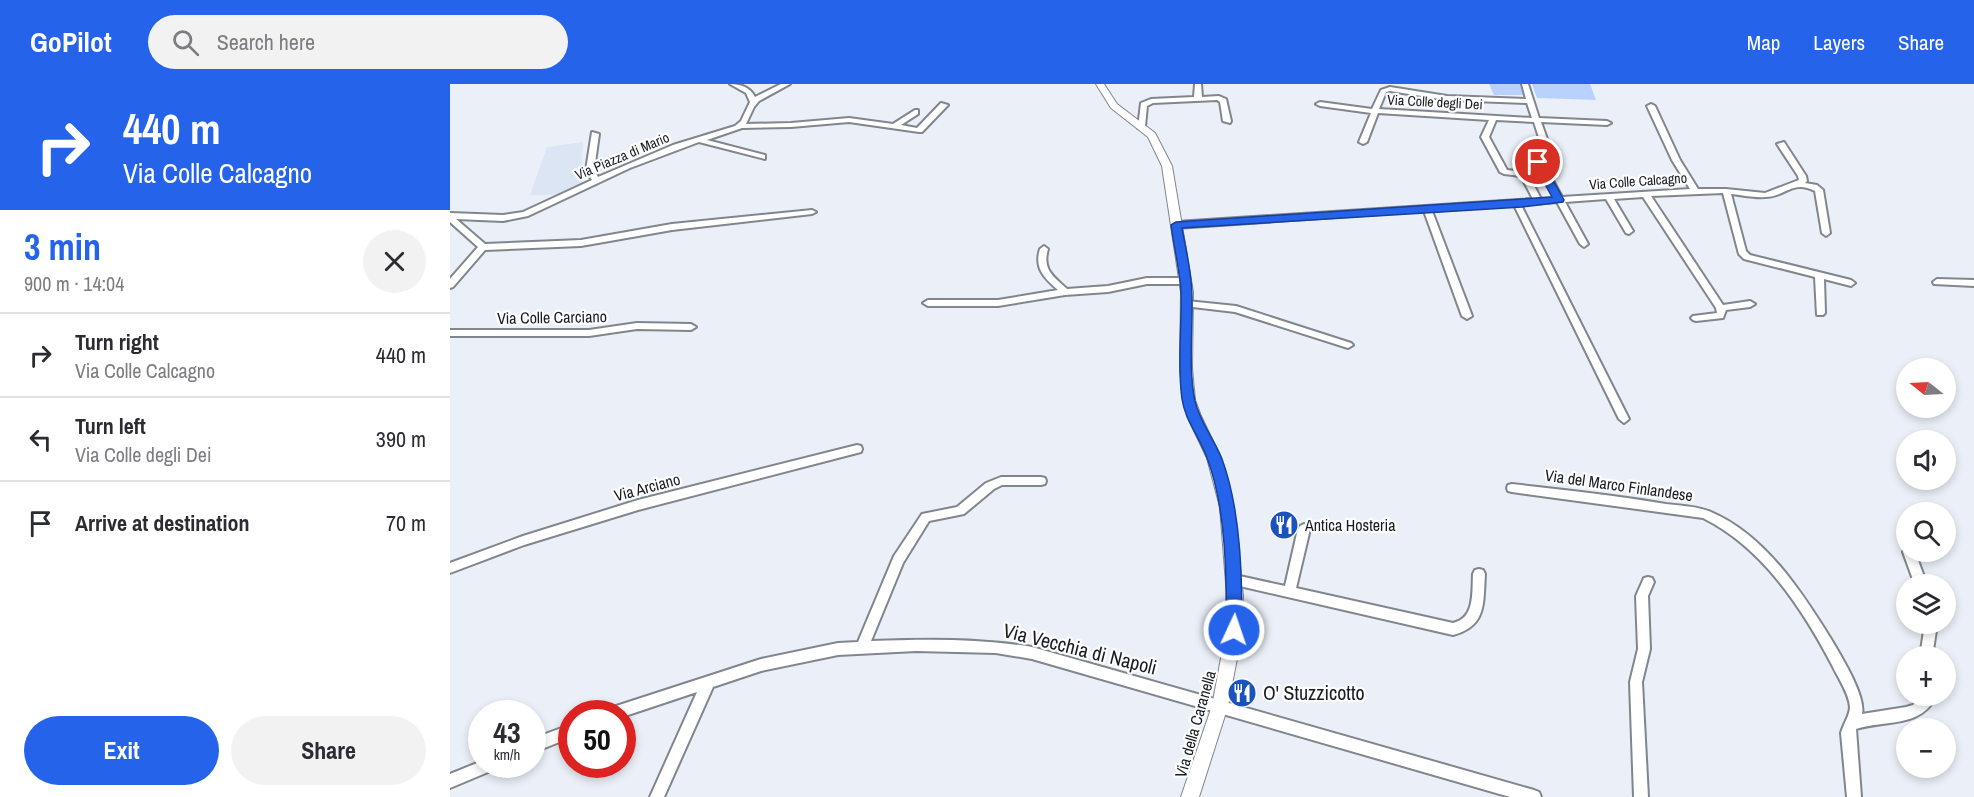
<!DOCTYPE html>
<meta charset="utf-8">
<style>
body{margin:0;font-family:"Archivo Narrow",sans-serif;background:#f2f2f3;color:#2b2b33;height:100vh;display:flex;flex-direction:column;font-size:22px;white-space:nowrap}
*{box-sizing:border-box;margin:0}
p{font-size:20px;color:#7c7c81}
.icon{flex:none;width:33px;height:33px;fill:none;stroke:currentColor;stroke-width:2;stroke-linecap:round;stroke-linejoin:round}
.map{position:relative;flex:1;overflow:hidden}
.sheet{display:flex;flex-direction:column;background:#fff;width:450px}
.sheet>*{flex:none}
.banner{background:#2563eb;color:#fff;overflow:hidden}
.needle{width:39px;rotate:288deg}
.buttons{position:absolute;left:1446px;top:274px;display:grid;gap:12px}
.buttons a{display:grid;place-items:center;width:60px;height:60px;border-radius:50%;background:#fff;box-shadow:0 3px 9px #0003;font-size:30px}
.speed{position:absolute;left:18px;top:616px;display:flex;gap:12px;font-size:30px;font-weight:700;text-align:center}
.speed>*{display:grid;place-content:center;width:78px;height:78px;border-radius:50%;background:#fff;box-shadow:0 3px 9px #0003;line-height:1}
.speed small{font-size:15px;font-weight:400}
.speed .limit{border:9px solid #d22;background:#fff;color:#111}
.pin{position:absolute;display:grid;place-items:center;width:51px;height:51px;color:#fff;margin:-26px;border:3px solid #fff;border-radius:50%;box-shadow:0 2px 6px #0007}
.me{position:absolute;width:66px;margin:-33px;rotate:3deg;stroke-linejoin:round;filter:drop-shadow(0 0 4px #0008)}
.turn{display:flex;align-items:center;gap:21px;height:126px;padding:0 24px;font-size:27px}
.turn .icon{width:78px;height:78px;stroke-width:2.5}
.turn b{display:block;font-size:42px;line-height:51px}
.round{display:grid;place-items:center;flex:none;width:63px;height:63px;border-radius:32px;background:#f2f2f3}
.head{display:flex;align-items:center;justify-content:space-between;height:102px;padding:0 24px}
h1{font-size:36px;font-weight:700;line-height:45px;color:#2563eb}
.primary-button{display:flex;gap:12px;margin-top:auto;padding:12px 24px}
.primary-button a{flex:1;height:69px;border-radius:36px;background:#2563eb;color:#fff;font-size:24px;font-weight:700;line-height:69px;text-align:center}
.primary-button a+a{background:#f2f2f3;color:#2b2b33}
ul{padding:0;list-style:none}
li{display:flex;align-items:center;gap:18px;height:84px;padding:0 24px;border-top:2px solid #e1e1e2}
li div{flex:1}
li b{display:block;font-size:22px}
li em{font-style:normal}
header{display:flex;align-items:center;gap:36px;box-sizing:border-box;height:84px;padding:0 30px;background:#2563eb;color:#fff}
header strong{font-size:28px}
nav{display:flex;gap:33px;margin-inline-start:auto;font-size:21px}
.search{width:420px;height:54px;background:#f2f2f3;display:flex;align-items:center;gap:15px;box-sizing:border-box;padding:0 21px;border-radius:33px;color:#7c7c81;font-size:22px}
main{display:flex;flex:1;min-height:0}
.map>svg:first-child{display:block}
</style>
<header>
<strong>GoPilot</strong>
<div class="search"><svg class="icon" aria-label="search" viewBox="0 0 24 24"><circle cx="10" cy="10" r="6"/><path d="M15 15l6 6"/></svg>Search here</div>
<nav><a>Map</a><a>Layers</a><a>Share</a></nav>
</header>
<main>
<section class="sheet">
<div class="banner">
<div class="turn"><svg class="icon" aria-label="right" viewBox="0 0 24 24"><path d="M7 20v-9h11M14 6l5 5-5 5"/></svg><div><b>440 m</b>Via Colle Calcagno</div></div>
</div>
<div class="head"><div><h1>3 min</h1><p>900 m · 14:04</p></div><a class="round"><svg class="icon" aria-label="close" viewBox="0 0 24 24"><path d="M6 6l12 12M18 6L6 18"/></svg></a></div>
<ul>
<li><svg class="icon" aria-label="right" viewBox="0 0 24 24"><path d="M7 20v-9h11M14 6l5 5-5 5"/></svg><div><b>Turn right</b><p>Via Colle Calcagno</p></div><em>440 m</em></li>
<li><svg class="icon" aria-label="left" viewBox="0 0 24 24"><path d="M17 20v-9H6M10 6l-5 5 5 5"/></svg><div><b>Turn left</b><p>Via Colle degli Dei</p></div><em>390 m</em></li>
<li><svg class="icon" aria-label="arrive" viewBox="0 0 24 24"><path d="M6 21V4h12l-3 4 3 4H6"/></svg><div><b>Arrive at destination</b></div><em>70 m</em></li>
</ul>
<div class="primary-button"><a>Exit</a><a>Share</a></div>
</section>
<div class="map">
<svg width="1524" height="713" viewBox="0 0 1524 713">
<rect width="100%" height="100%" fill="#ebf0f8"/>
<path fill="#dce5f4" d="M 133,58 L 131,92 L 134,99 L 112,111 L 80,111 L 97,63 Z"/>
<path fill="#b8d1fd" d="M 1039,0 L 1071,0 L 1076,11 L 1044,11 Z
M 1082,0 L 1140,0 L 1146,16 L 1087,14 Z"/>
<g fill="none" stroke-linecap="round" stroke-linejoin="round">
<g stroke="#81868d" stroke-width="4">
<path id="minor" d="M 280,0 C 290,0 300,3 305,13 L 331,0 L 340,0 L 309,17 L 304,23 L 296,40 L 341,39 L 399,34 L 443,40 L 465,26 L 468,26 L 468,30 L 451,41 L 467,44 L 491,19 L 498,21 L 472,48 L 469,48 L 399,38 L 341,43 L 292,44 L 257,56 L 315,71 L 315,75 L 249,58 L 180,84 L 78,132 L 53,137 L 6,135 L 35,160 L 131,156 L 222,140 L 362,126 L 366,128 L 362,130 L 222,146 L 131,162 L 35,166 L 3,203 L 0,204 L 0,195 L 28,163 L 0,138 L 0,129 L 53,131 L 73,128 L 142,96 L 136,86 L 142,48 L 149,50 L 144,86 L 148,93 L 223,61 L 285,42 L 291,37 L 300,18 L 296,9 Z
M 745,0 L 751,0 L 752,13 L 769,12 L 776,15 L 781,37 L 780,39 L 773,37 L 770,18 L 767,16 L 703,19 L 697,22 L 695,42 L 688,44 L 691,19 L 701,15 L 744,13 Z
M 1072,0 L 1078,0 L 1089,34 L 1157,37 L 1161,39 L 1157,41 L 1091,38 L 1098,58 L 1088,63 L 1088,69 L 1112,113 L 1240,105 L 1222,76 L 1197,22 L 1201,20 L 1205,22 L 1230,76 L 1248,105 L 1276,105 L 1315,109 L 1349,96 L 1348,92 L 1327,60 L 1334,58 L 1356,92 L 1357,97 L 1355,99 L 1367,101 L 1373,106 L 1380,149 L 1376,152 L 1372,149 L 1365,107 C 1343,95 1335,113 1315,113 C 1304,114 1292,111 1281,110 L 1296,167 L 1300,171 L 1401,196 L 1405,199 L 1401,202 L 1374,195 L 1375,229 L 1373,231 L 1367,231 L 1365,193 L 1294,175 L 1289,170 L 1273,109 L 1201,112 L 1273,221 L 1300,217 L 1305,220 L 1300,223 L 1276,226 L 1273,234 L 1246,237 L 1243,236 L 1241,234 L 1243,232 L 1267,229 L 1266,224 L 1193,113 L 1164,115 L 1183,147 L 1179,150 L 1176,149 L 1156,115 L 1115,118 L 1138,160 L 1134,163 L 1130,160 L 1107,118 L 1071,121 L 1179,335 L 1174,339 L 1169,335 L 1064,121 L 982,127 L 1022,232 L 1017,235 L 1012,232 L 974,127 L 726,144 L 722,141 L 726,138 L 1083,115 L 1071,92 L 1054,90 L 1050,88 L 1031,53 L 1039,36 L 928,29 L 917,58 L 913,60 L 909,58 L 921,29 L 870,22 L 866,20 L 870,18 L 922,25 L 931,6 L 940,3 L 997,12 L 1076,15 ZM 940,7 L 997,16 L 1077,19 L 1082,34 L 929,25 L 936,8 ZM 1046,36 L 1084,38 L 1090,57 L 1081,60 L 1080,69 L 1105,114 L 1091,115 L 1077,88 L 1057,86 L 1039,53 Z
M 594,162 L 598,165 C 592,186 603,192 617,205 L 658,202 L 697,194 L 735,194 L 739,197 L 735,200 L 697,200 L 658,208 L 615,211 L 548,222 L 478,222 L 473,219 L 478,216 L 548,216 L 608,206 C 594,194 584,184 590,165 Z
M 1487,195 L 1524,196 L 1524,202 L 1484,200 L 1483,198 Z
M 737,217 L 786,222 L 901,259 L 903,261 L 898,264 L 785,228 L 734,222 L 732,220 Z
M 187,239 L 241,240 L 246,243 L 241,246 L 187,245 L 139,252 L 0,252 L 0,246 L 139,246 Z
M 407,361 L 411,362 L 412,365 L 411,368 L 188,426 L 74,461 L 0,489 L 0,479 L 73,452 L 188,416 Z
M 551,393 L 591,393 L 595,394 L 596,397 L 595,400 L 591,401 L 552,401 L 544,405 L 514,430 L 479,437 L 453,479 L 421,557 C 475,555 528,554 582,563 L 1084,706 L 1089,708 L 1091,713 L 1060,713 L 582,575 L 546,569 L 466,567 L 388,571 L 311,587 L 263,603 L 214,713 L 200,713 L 247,608 L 172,633 L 172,630 L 155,630 L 157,625 L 311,575 L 388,559 L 408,558 L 444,472 L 472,430 L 507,423 L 536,399 Z
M 1062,400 C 1113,406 1165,411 1216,420 C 1231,422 1247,422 1261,428 C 1315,451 1351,507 1381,555 C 1391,572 1416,612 1412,630 L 1456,623 L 1463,621 L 1472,612 L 1486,612 C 1472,644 1434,636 1406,645 L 1411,713 L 1397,713 L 1391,649 C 1393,641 1400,631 1400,623 C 1399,609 1388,594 1382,581 C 1352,524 1312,463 1253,434 L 1062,408 L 1058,407 L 1057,404 L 1058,401 Z
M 854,440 L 858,442 L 860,445 L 846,504 L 1003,539 C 1025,534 1022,509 1023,490 L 1025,486 L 1029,485 L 1033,486 L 1035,490 C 1033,519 1037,542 1003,551 L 781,500 L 779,496 L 781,492 L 785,491 L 835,502 L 848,445 L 850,442 Z
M 1455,464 L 1456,464 L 1456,468 L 1465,468 L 1477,501 L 1465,501 L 1453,468 Z
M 1198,493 L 1202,494 L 1204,498 L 1198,512 L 1200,565 L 1192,598 L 1198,713 L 1184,713 L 1180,598 L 1188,565 L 1186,512 L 1194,494 Z
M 1475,540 L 1487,540 L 1482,573 L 1470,573 Z
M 122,640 L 122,653 L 82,669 L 82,655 Z
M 32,677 L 32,681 L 45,681 L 43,686 L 0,704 L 0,690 Z"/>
</g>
<g stroke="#81868d" stroke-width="2">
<path id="major" d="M 646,0 L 654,0 L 667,20 L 705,49 L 722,82 L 743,208 L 742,284 L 745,316 L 751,332 L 771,374 L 784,423 L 793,512 L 791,553 L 778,622 L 749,713 L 731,713 L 762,622 L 775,553 L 777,512 L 770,423 L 757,374 L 737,332 L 733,316 L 730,284 L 731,208 L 712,82 L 698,53 L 661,24 Z"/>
</g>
<use href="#minor" fill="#fff" fill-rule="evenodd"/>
<use href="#major" fill="#fff" fill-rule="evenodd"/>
</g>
<path fill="#2563eb" stroke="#184099" stroke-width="1.5" d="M 1088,75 L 1093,78 L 1114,116 L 1113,118 L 1072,123 L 732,144 C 736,166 742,190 742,212 C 743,246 738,283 745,317 C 750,338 764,355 772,375 C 791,427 792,492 792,546 L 790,552 L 784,554 L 778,552 L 776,546 C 777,494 776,423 757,374 C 750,354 735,336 732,315 C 727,280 732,244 731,209 C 730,187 724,164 721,141 L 726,138 L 1102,113 L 1083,78 Z"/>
<defs>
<g id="restaurant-disc" transform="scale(1.5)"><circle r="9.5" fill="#1a52be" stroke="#fcfdfe"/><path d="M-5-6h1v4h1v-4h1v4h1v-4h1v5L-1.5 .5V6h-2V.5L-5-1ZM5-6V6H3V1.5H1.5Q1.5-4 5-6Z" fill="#fff"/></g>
</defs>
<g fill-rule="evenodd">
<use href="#restaurant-disc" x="834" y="441"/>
<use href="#restaurant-disc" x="792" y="609"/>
</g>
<g text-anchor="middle" stroke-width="4.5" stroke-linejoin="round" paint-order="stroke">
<g font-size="14" fill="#191b1e" stroke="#fcfdfe">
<text transform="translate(985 18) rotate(3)" y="5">Via Colle degli Dei</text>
<text transform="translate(172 72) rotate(-23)" y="5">Via Piazza di Mario</text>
<text transform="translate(1188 97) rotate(-4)" y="5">Via Colle Calcagno</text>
</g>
<g font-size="16" fill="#191b1e" stroke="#fcfdfe">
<text transform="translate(102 233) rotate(-1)" y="6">Via Colle Carciano</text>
<text transform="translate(1169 401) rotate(8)" y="6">Via del Marco Finlandese</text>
<text transform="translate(197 403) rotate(-15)" y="6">Via Arciano</text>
<text transform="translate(745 640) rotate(-74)" y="6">Via della Caranella</text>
</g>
<g font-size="16" fill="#191b1e" stroke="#fcfdfe" text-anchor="start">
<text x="855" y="447">Antica Hosteria</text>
</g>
<g font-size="20" fill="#191b1e" stroke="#fcfdfe">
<text transform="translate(630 565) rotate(14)" y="7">Via Vecchia di Napoli</text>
</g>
<g font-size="20" fill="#191b1e" stroke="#fcfdfe" text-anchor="start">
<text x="813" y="616">O' Stuzzicotto</text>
</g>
</g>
</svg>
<div class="buttons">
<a><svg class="needle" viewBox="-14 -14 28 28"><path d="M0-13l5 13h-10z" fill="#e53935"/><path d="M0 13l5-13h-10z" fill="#7c7c81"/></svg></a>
<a><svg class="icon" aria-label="sound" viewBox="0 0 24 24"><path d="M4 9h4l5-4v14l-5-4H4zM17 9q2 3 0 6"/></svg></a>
<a><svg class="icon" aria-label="search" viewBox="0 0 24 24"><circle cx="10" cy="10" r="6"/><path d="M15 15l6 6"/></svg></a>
<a><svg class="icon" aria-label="layers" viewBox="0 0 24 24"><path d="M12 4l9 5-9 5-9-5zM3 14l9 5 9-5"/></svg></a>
<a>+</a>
<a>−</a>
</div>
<div class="speed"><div>43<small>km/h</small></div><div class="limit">50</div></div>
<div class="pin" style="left:1088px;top:78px;background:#d93025"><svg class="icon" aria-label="arrive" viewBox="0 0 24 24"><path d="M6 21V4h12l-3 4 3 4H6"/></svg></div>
<svg class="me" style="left:784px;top:546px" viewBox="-20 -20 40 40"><circle r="17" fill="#2563eb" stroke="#fff" stroke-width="3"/><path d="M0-11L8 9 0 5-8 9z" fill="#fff"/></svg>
</div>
</main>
